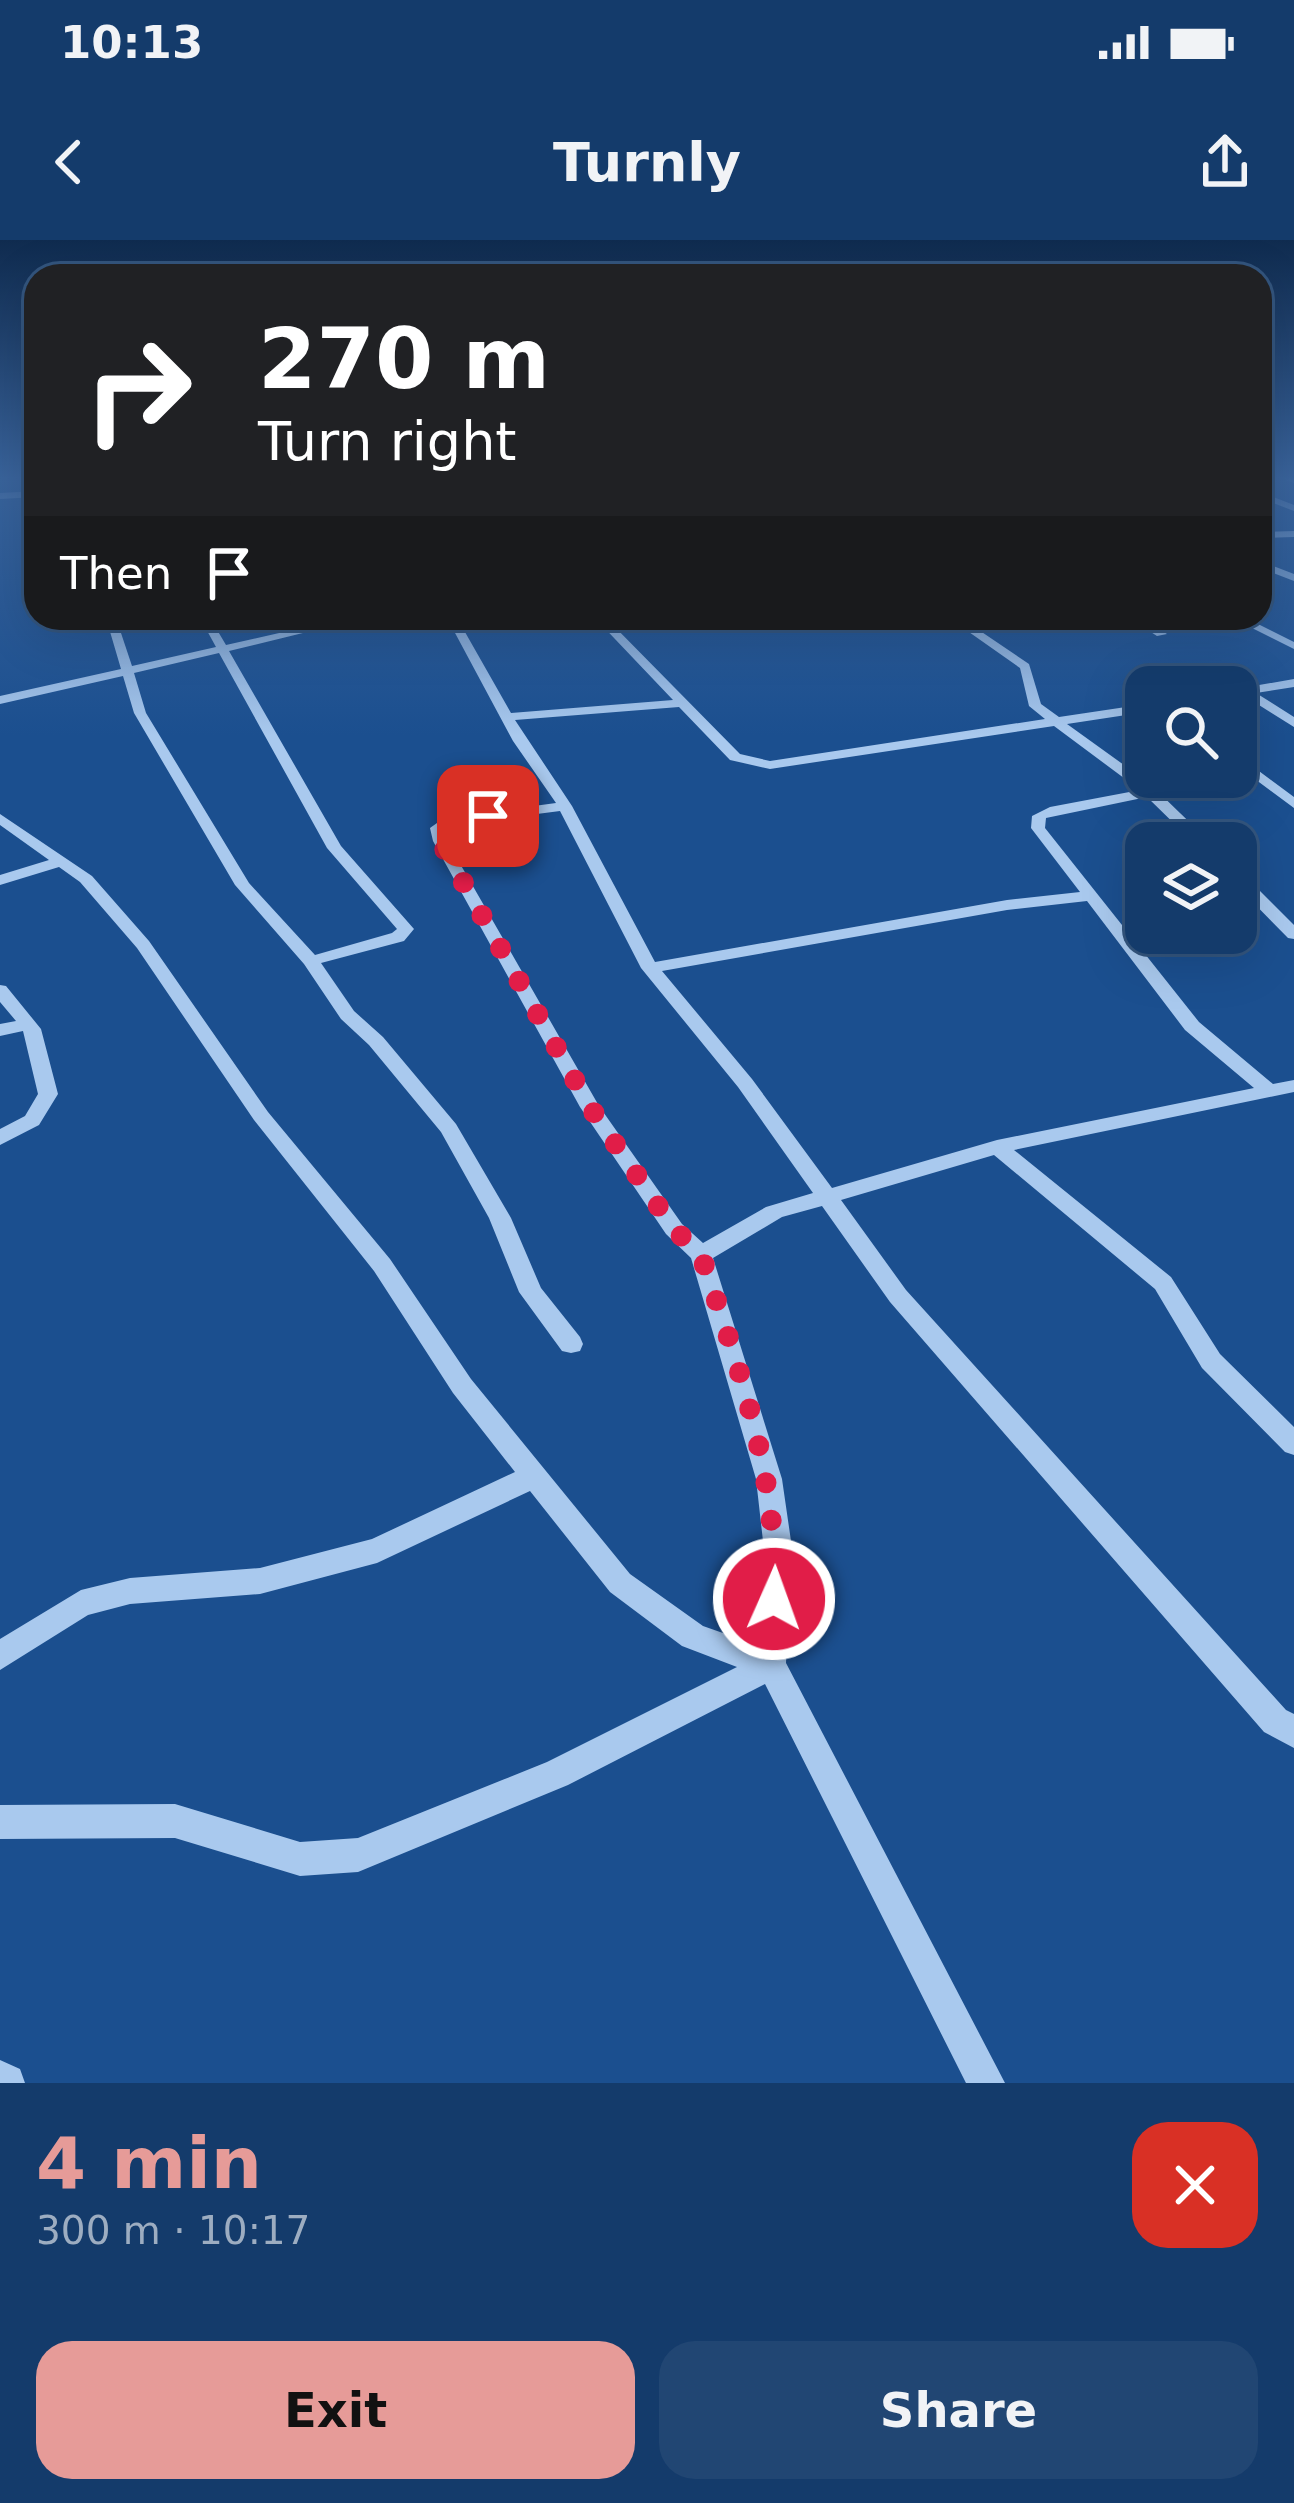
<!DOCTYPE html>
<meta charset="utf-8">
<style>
body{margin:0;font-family:"DejaVu Sans",sans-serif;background:#214673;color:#f1f3f6;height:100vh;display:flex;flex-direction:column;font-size:45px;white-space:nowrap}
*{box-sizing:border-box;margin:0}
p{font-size:39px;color:#9dadc1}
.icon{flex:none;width:66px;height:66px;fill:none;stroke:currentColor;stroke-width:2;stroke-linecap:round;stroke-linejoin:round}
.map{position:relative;height:1843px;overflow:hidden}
.details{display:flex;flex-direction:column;background:#143b6b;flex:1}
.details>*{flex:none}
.top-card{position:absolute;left:24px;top:24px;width:1248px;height:366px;border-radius:36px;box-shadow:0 12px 48px #0002,0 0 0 3px #33557e;background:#202124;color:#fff;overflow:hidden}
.buttons{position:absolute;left:1125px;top:426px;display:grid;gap:24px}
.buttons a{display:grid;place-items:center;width:132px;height:132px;border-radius:24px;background:#143b6b;box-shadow:0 12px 48px #0002,0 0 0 3px #33557e;font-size:60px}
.pin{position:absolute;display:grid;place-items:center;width:102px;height:102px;color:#fff;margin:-51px;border-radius:24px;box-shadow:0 6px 18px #0006}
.me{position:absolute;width:132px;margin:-66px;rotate:2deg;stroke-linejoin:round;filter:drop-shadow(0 0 9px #0008)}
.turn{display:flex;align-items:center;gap:42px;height:252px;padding:0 36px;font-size:54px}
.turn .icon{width:156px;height:156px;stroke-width:2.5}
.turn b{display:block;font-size:84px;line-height:102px}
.then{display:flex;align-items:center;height:114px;padding:0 36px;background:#0003;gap:24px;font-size:45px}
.round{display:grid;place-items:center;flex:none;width:126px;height:126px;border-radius:36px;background:#214673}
.overview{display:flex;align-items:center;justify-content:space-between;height:204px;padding:0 36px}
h1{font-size:72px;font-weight:700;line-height:90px;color:#e69b98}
.action{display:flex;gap:24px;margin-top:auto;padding:24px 36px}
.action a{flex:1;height:138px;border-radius:36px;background:#e69b98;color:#111;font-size:48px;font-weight:700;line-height:138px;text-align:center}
.action a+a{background:#214673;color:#f1f3f6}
.status{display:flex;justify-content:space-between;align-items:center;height:84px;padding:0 60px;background:#143b6b;direction:ltr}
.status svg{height:33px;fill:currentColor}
header{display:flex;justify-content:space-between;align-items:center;height:156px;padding:0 36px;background:#143b6b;font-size:54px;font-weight:700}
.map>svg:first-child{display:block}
</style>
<div class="status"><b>10:13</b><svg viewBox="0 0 49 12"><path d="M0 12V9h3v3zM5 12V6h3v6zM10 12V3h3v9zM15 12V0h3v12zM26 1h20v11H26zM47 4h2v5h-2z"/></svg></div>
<header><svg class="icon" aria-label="back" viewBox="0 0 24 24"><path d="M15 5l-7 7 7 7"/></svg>Turnly<svg class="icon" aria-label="share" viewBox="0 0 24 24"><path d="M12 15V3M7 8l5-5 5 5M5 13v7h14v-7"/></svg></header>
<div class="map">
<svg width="1294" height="1843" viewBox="0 0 1294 1843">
<rect width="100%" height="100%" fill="#1b4f8f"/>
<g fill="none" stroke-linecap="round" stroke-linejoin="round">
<path fill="#a9c9ee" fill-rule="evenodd" d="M 1281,238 L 1294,238 L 1294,243 Z
M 36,251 L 36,257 L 0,259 L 0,253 Z
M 1260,252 L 1294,265 L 1294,271 L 1260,258 Z
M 1294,291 L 1294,297 L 1260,298 L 1260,292 Z
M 1260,321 L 1294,334 L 1294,341 L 1260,328 Z
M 106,378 L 116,378 L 132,426 L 216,407 L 200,378 L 210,378 L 226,405 L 345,378 L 364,378 L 229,411 L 341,606 L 414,689 L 404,701 L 321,723 L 354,771 L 383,797 L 456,884 L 511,978 L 541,1048 L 580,1097 L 583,1104 L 580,1111 L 571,1113 L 562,1111 L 519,1052 L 489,978 L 441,892 L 369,805 L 341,779 L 304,724 L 235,645 L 134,473 L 123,436 L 0,464 L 0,456 L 121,429 ZM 219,413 L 327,608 L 397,689 L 392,693 L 315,715 L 249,643 L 146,473 L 134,433 Z
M 447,378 L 457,378 L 511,473 L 673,460 L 595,378 L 606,378 L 740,514 L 770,521 L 1045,479 L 1029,466 L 1020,428 L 949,378 L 961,378 L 1029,424 L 1041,464 L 1059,477 L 1146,464 L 1146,472 L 1067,484 L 1149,543 L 1211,603 L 1194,603 L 1147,557 L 1046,578 L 1045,588 L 1199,782 L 1273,844 L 1294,840 L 1294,852 L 1014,910 L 1171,1037 L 1220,1114 L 1294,1187 L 1294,1215 L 1285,1212 L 1202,1128 L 1155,1049 L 994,915 L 841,960 L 906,1050 L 1286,1470 L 1294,1474 L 1294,1508 L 1264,1492 L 890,1062 L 822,966 L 782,977 L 713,1018 L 782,1239 L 791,1301 L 786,1423 L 1005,1843 L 966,1843 L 765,1444 L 568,1545 L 358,1632 L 300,1636 L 175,1598 L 0,1599 L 0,1565 L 175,1564 L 300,1602 L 358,1598 L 547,1522 L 737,1427 L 682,1406 L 610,1352 L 530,1251 L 377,1323 L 260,1354 L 130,1364 L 88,1375 L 0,1430 L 0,1399 L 81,1350 L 130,1338 L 260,1328 L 372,1299 L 515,1232 L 453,1153 L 374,1031 L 254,880 L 137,708 L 80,642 L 59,627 L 0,645 L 0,635 L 49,620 L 0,585 L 0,574 L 92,636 L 149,701 L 268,872 L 390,1019 L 471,1139 L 630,1334 L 703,1386 L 757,1405 L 763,1301 L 756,1239 L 691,1018 L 666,994 L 580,867 L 433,601 L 430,588 L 444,578 L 556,563 L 513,501 ZM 679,467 L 730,520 L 770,529 L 1054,486 L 1140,550 L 1050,567 L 1032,576 L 1031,588 L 1080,652 L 1007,660 L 655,722 L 572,566 L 515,480 ZM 560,571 L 641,728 L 738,847 L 813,953 L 766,967 L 703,1003 L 682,984 L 599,866 L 447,601 L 445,590 L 453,585 ZM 1087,661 L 1185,790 L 1254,848 L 997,900 L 832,948 L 752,839 L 662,731 L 1007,670 Z
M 1129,378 L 1142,378 L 1167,394 L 1157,396 Z
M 1232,378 L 1246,378 L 1294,402 L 1294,409 Z
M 1294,439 L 1294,447 L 1256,453 L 1294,477 L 1294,487 L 1243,455 L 1236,457 L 1236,449 Z
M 1236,514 L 1294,557 L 1294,568 L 1236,525 Z
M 1236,631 L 1242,633 L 1294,685 L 1294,699 L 1288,698 L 1236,645 Z
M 0,745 L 6,746 L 41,789 L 58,854 L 39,885 L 0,905 L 0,889 L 25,876 L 38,854 L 23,791 L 0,796 L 0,784 L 16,781 L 0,762 Z
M 0,1820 L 20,1829 L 25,1843 L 0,1843 Z"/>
</g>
<linearGradient id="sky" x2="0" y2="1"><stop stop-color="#0f2b4f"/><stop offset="0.48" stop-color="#39639b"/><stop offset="1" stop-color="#39639b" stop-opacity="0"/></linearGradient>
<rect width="1294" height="496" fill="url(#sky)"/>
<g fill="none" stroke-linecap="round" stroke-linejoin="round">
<path stroke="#e11d48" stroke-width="21" stroke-dasharray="0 37.8" d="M 488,576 L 437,588 L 440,601 L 590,867 L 674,989 L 701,1015 C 739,1127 779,1239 774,1359"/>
</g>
</svg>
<div class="buttons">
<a><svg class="icon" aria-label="search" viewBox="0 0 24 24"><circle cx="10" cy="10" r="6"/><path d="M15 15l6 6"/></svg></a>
<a><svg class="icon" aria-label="layers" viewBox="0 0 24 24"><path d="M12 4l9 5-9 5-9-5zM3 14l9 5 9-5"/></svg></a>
</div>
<div class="pin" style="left:488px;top:576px;background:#d93025"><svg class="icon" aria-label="arrive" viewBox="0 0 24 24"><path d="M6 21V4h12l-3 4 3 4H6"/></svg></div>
<svg class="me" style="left:774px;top:1359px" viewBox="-20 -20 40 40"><circle r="17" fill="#e11d48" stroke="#fff" stroke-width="3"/><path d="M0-11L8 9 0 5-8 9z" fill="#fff"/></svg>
<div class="top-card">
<div class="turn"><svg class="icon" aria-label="right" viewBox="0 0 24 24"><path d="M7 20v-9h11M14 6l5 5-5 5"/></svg><div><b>270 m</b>Turn right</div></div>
<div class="then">Then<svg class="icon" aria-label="arrive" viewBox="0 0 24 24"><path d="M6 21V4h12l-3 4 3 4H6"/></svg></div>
</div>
</div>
<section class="details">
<div class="overview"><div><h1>4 min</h1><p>300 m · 10:17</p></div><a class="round" style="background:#d93025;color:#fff"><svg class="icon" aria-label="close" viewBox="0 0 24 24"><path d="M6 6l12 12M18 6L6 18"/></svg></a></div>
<div class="action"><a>Exit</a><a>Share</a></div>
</section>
